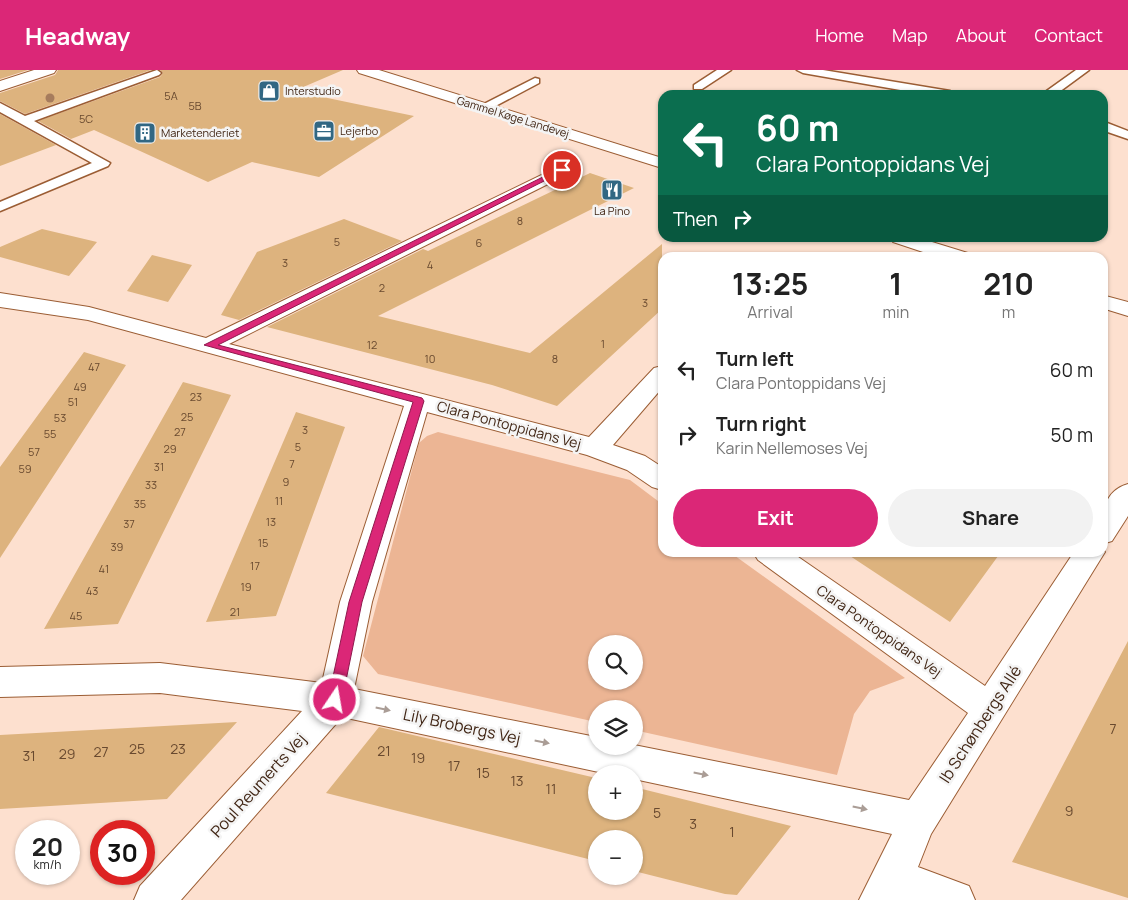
<!DOCTYPE html>
<meta charset="utf-8">
<style>
body{margin:0;font-family:Manrope,sans-serif;background:#f2f2f2;color:#222;height:100vh;display:flex;flex-direction:column;font-size:19px;white-space:nowrap}
*{box-sizing:border-box;margin:0}
p{font-size:16px;color:#767676}
.icon{flex:none;width:28px;height:28px;fill:none;stroke:currentColor;stroke-width:2;stroke-linecap:round;stroke-linejoin:round}
.map{position:relative;flex:1;overflow:hidden}
.panel{position:absolute;left:658px;top:182px;width:450px;height:305px;display:flex;flex-direction:column;background:#fff;border-radius:15px;box-shadow:0 1px 4px #0004}
.panel>*{flex:none}
.top-card{position:absolute;left:658px;top:20px;width:450px;height:152px;border-radius:15px;box-shadow:0 1px 4px #0004;background:#0b6e4f;color:#fff;overflow:hidden}
.buttons{position:absolute;left:588px;top:565px;display:grid;gap:10px}
.buttons a{display:grid;place-items:center;width:55px;height:55px;border-radius:50%;background:#fff;box-shadow:0 1px 4px #0004;font-size:25px}
.speed{position:absolute;left:15px;top:750px;display:flex;gap:10px;font-size:25px;font-weight:700;text-align:center}
.speed>*{display:grid;place-content:center;width:65px;height:65px;border-radius:50%;background:#fff;box-shadow:0 1px 4px #0004;line-height:1}
.speed small{font-size:12px;font-weight:400}
.speed .limit{border:8px solid #d22;background:#fff;color:#111}
.pin{position:absolute;display:grid;place-items:center;width:42px;height:42px;color:#fff;margin:-21px;border:2px solid #fff;border-radius:50%;box-shadow:0 1px 5px #0007}
.me{position:absolute;width:55px;margin:-28px;rotate:12deg;stroke-linejoin:round;filter:drop-shadow(0 0 4px #0008)}
.turn{display:flex;align-items:center;gap:18px;height:105px;padding:0 15px;font-size:22px}
.turn .icon{width:65px;height:65px;stroke-width:2.5}
.turn b{display:block;font-size:35px;line-height:42px}
.then{display:flex;align-items:center;height:48px;padding:0 15px;background:#0003;gap:10px;font-size:19px}
.eta{display:flex;justify-content:space-evenly;align-items:center;height:85px;text-align:center}
.eta b{font-size:30px;font-weight:700;line-height:35px}
.button{display:flex;gap:10px;margin-top:auto;padding:10px 15px}
.button a{flex:1;height:58px;border-radius:30px;background:#db2777;color:#fff;font-size:20px;font-weight:700;line-height:58px;text-align:center}
.button a+a{background:#f2f2f2;color:#222}
ul{padding:0;list-style:none}
li{display:flex;align-items:center;gap:15px;height:65px;padding:0 15px}
li div{flex:1}
li b{display:block;font-size:19px}
li em{font-style:normal}
header{display:flex;align-items:center;gap:30px;box-sizing:border-box;height:70px;padding:0 25px;background:#db2777;color:#fff}
header strong{font-size:24px}
nav{display:flex;gap:28px;margin-inline-start:auto;font-size:18px}
.map>svg:first-child{display:block}
</style>
<header>
<strong>Headway</strong>
<nav><a>Home</a><a>Map</a><a>About</a><a>Contact</a></nav>
</header>
<div class="map">
<svg width="1128" height="830" viewBox="0 0 1128 830">
<rect width="100%" height="100%" fill="#fde0cf"/>
<path fill="#ecb594" fill-rule="evenodd" d="M 438,362 L 630,410 L 662,434 L 662,482 L 731,483 L 905,608 L 870,621 L 854,644 L 837,705 L 634,660 L 634,639 L 596,639 L 596,652 L 378,604 L 363,586 L 419,373 L 427,366 ZM 596,574 L 634,574 L 634,611 L 596,611 Z"/>
<path fill="#ddb37e" d="M 0,0 L 28,0 L 0,9 Z
M 58,0 L 151,0 L 25,44 L 0,31 L 0,23 L 55,5 Z
M 160,0 L 343,0 L 294,21 L 414,46 L 319,107 L 252,92 L 208,112 L 94,60 L 71,69 L 38,51 L 160,7 L 163,3 Z
M 0,44 L 56,75 L 0,96 Z
M 590,103 L 634,118 L 378,246 L 530,283 L 662,174 L 662,239 L 557,336 L 492,315 L 267,257 L 423,179 L 428,181 Z
M 344,149 L 402,171 L 239,250 L 221,245 L 257,182 Z
M 42,159 L 97,172 L 69,206 L 0,187 L 0,177 Z
M 152,185 L 192,195 L 168,232 L 127,221 Z
M 84,282 L 126,295 L 0,488 L 0,397 Z
M 183,312 L 231,325 L 118,554 L 44,559 Z
M 296,342 L 345,357 L 276,546 L 206,552 Z
M 844,482 L 1001,482 L 950,552 Z
M 1128,571 L 1128,828 L 1012,792 Z
M 237,652 L 167,729 L 0,739 L 0,665 Z
M 379,657 L 596,708 L 596,741 L 634,741 L 634,717 L 791,756 L 737,825 L 725,824 L 634,801 L 634,769 L 596,769 L 596,791 L 326,723 Z"/>
<g fill="none" stroke-linecap="round" stroke-linejoin="round">
<g stroke="#9b5d34" stroke-width="3">
<path id="service" d="M 157,0 L 161,3 L 159,5 L 34,51 L 110,93 L 108,96 L 0,141 L 0,132 L 92,93 L 0,42 L 0,33 L 25,46 Z
M 717,0 L 731,0 L 702,19 L 694,19 L 694,15 Z
M 797,0 L 823,0 L 950,21 L 956,25 L 929,25 L 803,3 Z
M 1076,0 L 1089,0 L 1055,25 L 1041,25 Z
M 535,8 L 539,9 L 539,13 L 488,40 L 484,41 L 478,37 Z
M 1102,51 L 1128,61 L 1128,69 L 1102,60 Z"/>
</g>
<g stroke="#9b5d34" stroke-width="2">
<path id="minor" d="M 34,0 L 56,0 L 54,3 L 0,21 L 0,11 Z
M 562,95 L 568,96 L 571,100 L 568,104 L 229,274 L 589,367 L 654,298 L 662,296 L 662,318 L 613,375 L 645,386 L 662,397 L 662,420 L 652,417 L 627,400 L 587,385 L 427,342 L 372,532 L 354,619 L 596,667 L 596,676 L 634,675 L 909,730 L 968,643 L 758,490 L 753,482 L 791,482 L 985,616 L 1074,482 L 1102,482 L 1102,478 L 1105,482 L 1100,490 L 931,764 L 918,797 L 969,816 L 975,830 L 859,830 L 892,764 L 634,709 L 634,704 L 608,704 L 342,647 L 181,830 L 134,830 L 140,816 L 302,641 L 160,623 L 0,627 L 0,597 L 160,593 L 322,613 L 340,532 L 404,336 L 88,250 L 0,237 L 0,223 L 89,237 L 206,268 Z
M 1128,414 L 1128,446 L 1112,471 L 1102,474 C 1102,450 1100,422 1128,414 Z"/>
</g>
<g stroke="#9b5d34" stroke-width="2">
<path id="tertiary" d="M 357,0 L 379,0 L 662,88 L 662,98 L 359,3 Z
M 890,168 L 919,168 L 971,184 L 974,188 L 941,188 L 893,172 Z
M 1102,225 L 1128,232 L 1128,246 L 1102,238 Z"/>
</g>
<use href="#service" fill="#fff" fill-rule="evenodd"/>
<use href="#minor" fill="#fff" fill-rule="evenodd"/>
<use href="#tertiary" fill="#fff" fill-rule="evenodd"/>
</g>
<circle fill="#a67c5d" cx="50" cy="28" r="4.5"/>
<defs><path id="oneway-solid" d="M-6-.8H1V-3.2L6.5 0L1 3.2V.8H-6Z" transform="scale(1.25)"/></defs>
<g fill="#aa9d96">
<use href="#oneway-solid" transform="translate(383 639) rotate(12)"/>
<use href="#oneway-solid" transform="translate(542 672) rotate(11)"/>
<use href="#oneway-solid" transform="translate(701 704) rotate(11)"/>
<use href="#oneway-solid" transform="translate(860 738) rotate(12)"/>
</g>
<path fill="#db2777" stroke="#8e194d" d="M 559,99 L 566,100 L 218,275 L 422,328 L 424,331 L 362,532 L 342,630 L 340,634 L 335,636 L 330,634 L 328,630 L 349,532 L 413,332 L 204,275 Z"/>
<defs>
<g id="shop-square" transform="scale(1.125)"><rect x="-9" y="-9" width="18" height="18" rx="4" fill="#316783" stroke="#f4f4f4"/><path d="M-5-2.5h2.3a2.7 3.5 0 0 1 5.4 0H5L5.5 6h-11ZM-1.5-2.5h3a1.5 2.3 0 0 0-3 0Z" fill="#fff"/></g>
<g id="office-square" transform="scale(1.125)"><rect x="-9" y="-9" width="18" height="18" rx="4" fill="#316783" stroke="#f4f4f4"/><path d="M-6-3h4V-5.5h4V-3h4V5H-6ZM-1-4.5V-3h2v-1.5ZM-6 0V1H6V0Z" fill="#fff"/></g>
<g id="building-square" transform="scale(1.125)"><rect x="-9" y="-9" width="18" height="18" rx="4" fill="#316783" stroke="#f4f4f4"/><path d="M-4-6H4V6H1V3H-1V6H-4ZM-2.5-4.3h1.7v1.8h-1.7ZM.8-4.3h1.7v1.8H.8ZM-2.5-1h1.7V.8h-1.7ZM.8-1h1.7V.8H.8Z" fill="#fff"/></g>
<g id="restaurant-square" transform="scale(1.125)"><rect x="-9" y="-9" width="18" height="18" rx="4" fill="#316783" stroke="#f4f4f4"/><path d="M-5-6h1v4h1v-4h1v4h1v-4h1v5L-1.5 .5V6h-2V.5L-5-1ZM5-6V6H3V1.5H1.5Q1.5-4 5-6Z" fill="#fff"/></g>
</defs>
<g fill-rule="evenodd">
<use href="#shop-square" x="269" y="21"/>
<use href="#office-square" x="324" y="61"/>
<use href="#building-square" x="145" y="63"/>
<use href="#restaurant-square" x="612" y="120"/>
</g>
<g text-anchor="middle" stroke-width="5" stroke-linejoin="round" paint-order="stroke">
<g font-size="11" fill="#412615" stroke="#f4f4f4" text-anchor="start">
<text x="285" y="25">Interstudio</text>
<text x="340" y="65">Lejerbo</text>
<text x="161" y="67">Marketenderiet</text>
<text x="612" y="145" text-anchor="middle">La Pino</text>
</g>
<g font-size="11" fill="#68492f">
<text x="171" y="30">5A</text>
<text x="195" y="40">5B</text>
<text x="86" y="53">5C</text>
<text x="520" y="155">8</text>
<text x="337" y="176">5</text>
<text x="479" y="177">6</text>
<text x="285" y="197">3</text>
<text x="430" y="199">4</text>
<text x="382" y="222">2</text>
<text x="645" y="237">3</text>
<text x="603" y="278">1</text>
<text x="372" y="279">12</text>
<text x="430" y="293">10</text>
<text x="555" y="293">8</text>
<text x="94" y="301">47</text>
<text x="80" y="321">49</text>
<text x="196" y="331">23</text>
<text x="73" y="336">51</text>
<text x="187" y="351">25</text>
<text x="60" y="352">53</text>
<text x="305" y="364">3</text>
<text x="180" y="366">27</text>
<text x="50" y="368">55</text>
<text x="298" y="381">5</text>
<text x="170" y="383">29</text>
<text x="34" y="386">57</text>
<text x="292" y="398">7</text>
<text x="159" y="401">31</text>
<text x="25" y="403">59</text>
<text x="286" y="416">9</text>
<text x="151" y="419">33</text>
<text x="279" y="435">11</text>
<text x="140" y="438">35</text>
<text x="271" y="456">13</text>
<text x="129" y="458">37</text>
<text x="263" y="477">15</text>
<text x="117" y="481">39</text>
<text x="255" y="500">17</text>
<text x="104" y="503">41</text>
<text x="246" y="521">19</text>
<text x="92" y="525">43</text>
<text x="235" y="546">21</text>
<text x="76" y="550">45</text>
</g>
<g font-size="11" fill="#412615" stroke="#f4f4f4">
<text transform="translate(513 47) rotate(17)" y="4">Gammel Køge Landevej</text>
</g>
<g font-size="14" fill="#412615" stroke="#f4f4f4">
<text transform="translate(509 355) rotate(15)" y="5">Clara Pontoppidans Vej</text>
<text transform="translate(879 561) rotate(35)" y="5">Clara Pontoppidans Vej</text>
</g>
<g font-size="14" fill="#68492f">
<text x="1113" y="664">7</text>
<text x="137" y="684">25</text>
<text x="178" y="684">23</text>
<text x="384" y="686">21</text>
<text x="101" y="687">27</text>
<text x="67" y="689">29</text>
<text x="29" y="691">31</text>
<text x="418" y="693">19</text>
<text x="454" y="701">17</text>
<text x="483" y="708">15</text>
<text x="517" y="716">13</text>
<text x="551" y="724">11</text>
<text x="1069" y="746">9</text>
<text x="657" y="748">5</text>
<text x="693" y="759">3</text>
<text x="732" y="767">1</text>
</g>
<g font-size="16" fill="#412615" stroke="#f4f4f4">
<text transform="translate(980 654) rotate(-57)" y="6">Ib Schønbergs Allé</text>
<text transform="translate(462 656) rotate(12)" y="6">Lily Brobergs Vej</text>
<text transform="translate(258 715) rotate(-48)" y="6">Poul Reumerts Vej</text>
</g>
</g>
</svg>
<div class="buttons">
<a><svg class="icon" aria-label="search" viewBox="0 0 24 24"><circle cx="10" cy="10" r="6"/><path d="M15 15l6 6"/></svg></a>
<a><svg class="icon" aria-label="layers" viewBox="0 0 24 24"><path d="M12 4l9 5-9 5-9-5zM3 14l9 5 9-5"/></svg></a>
<a>+</a>
<a>−</a>
</div>
<div class="speed"><div>20<small>km/h</small></div><div class="limit">30</div></div>
<div class="pin" style="left:562px;top:100px;background:#d93025"><svg class="icon" aria-label="arrive" viewBox="0 0 24 24"><path d="M6 21V4h12l-3 4 3 4H6"/></svg></div>
<svg class="me" style="left:335px;top:630px" viewBox="-20 -20 40 40"><circle r="17" fill="#db2777" stroke="#fff" stroke-width="3"/><path d="M0-11L8 9 0 5-8 9z" fill="#fff"/></svg>
<div class="top-card">
<div class="turn"><svg class="icon" aria-label="left" viewBox="0 0 24 24"><path d="M17 20v-9H6M10 6l-5 5 5 5"/></svg><div><b>60 m</b>Clara Pontoppidans Vej</div></div>
<div class="then">Then<svg class="icon" aria-label="right" viewBox="0 0 24 24"><path d="M7 20v-9h11M14 6l5 5-5 5"/></svg></div>
</div>
<section class="panel">
<div class="eta">
<div><b>13:25</b><p>Arrival</p></div>
<div><b>1</b><p>min</p></div>
<div><b>210</b><p>m</p></div>
</div>
<ul>
<li><svg class="icon" aria-label="left" viewBox="0 0 24 24"><path d="M17 20v-9H6M10 6l-5 5 5 5"/></svg><div><b>Turn left</b><p>Clara Pontoppidans Vej</p></div><em>60 m</em></li>
<li><svg class="icon" aria-label="right" viewBox="0 0 24 24"><path d="M7 20v-9h11M14 6l5 5-5 5"/></svg><div><b>Turn right</b><p>Karin Nellemoses Vej</p></div><em>50 m</em></li>
</ul>
<div class="button"><a>Exit</a><a>Share</a></div>
</section>
</div>
